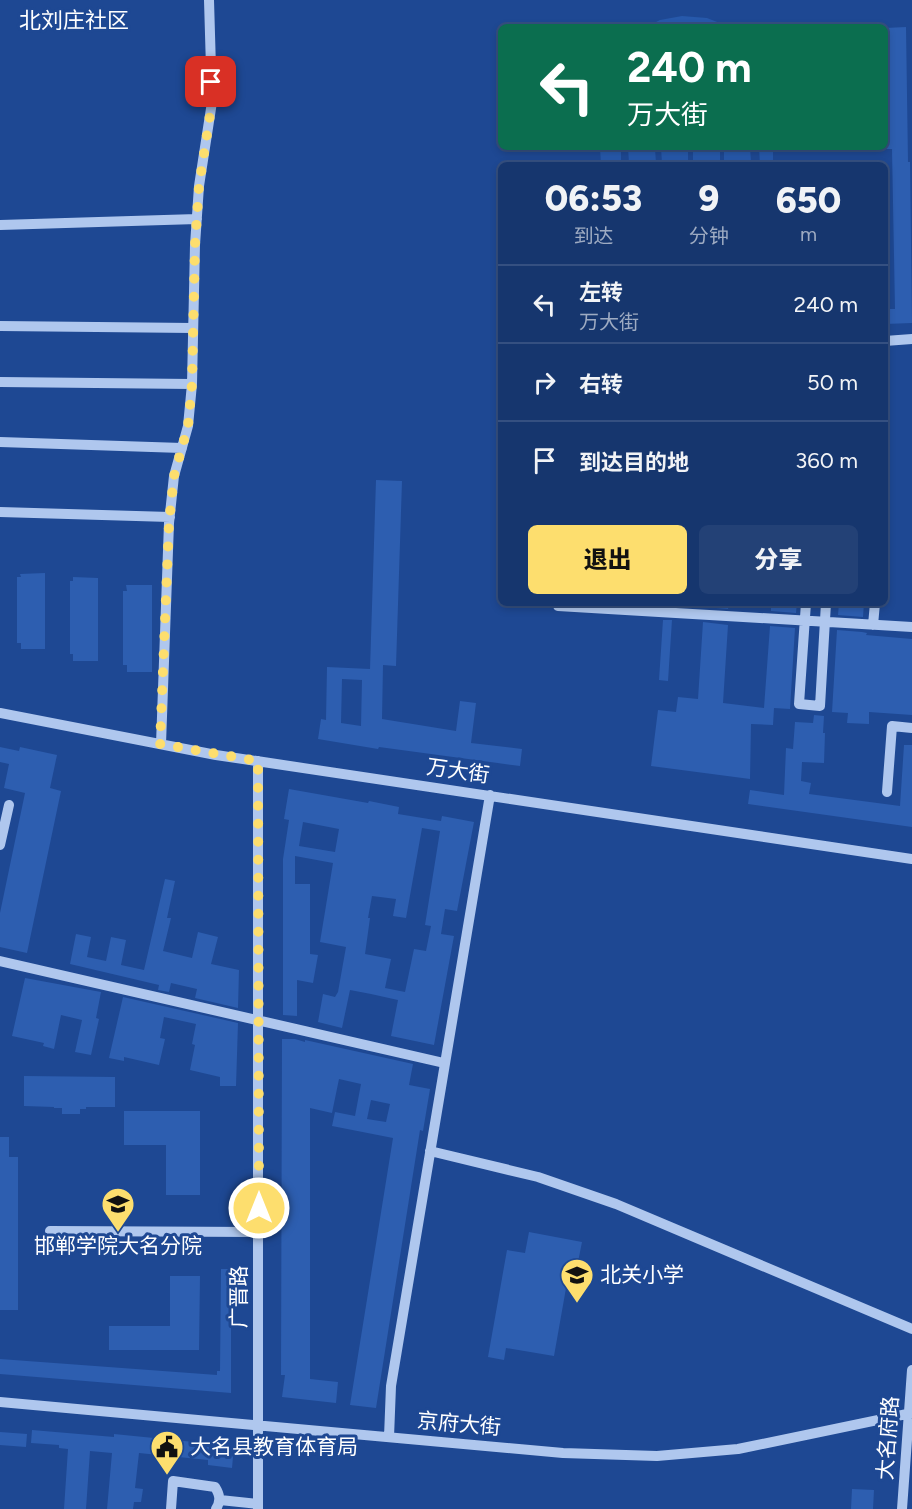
<!DOCTYPE html>
<html lang="zh">
<meta charset="utf-8">
<style>
body{margin:0;font-family:Figtree,"Noto Sans SC",sans-serif;background:#234176;color:#f1f3f6;height:100vh;display:flex;flex-direction:column;font-size:22px;white-space:nowrap}
*{box-sizing:border-box;margin:0}
p{font-size:20px;color:#9eabc2}
.icon{flex:none;width:33px;height:33px;fill:none;stroke:currentColor;stroke-width:2;stroke-linecap:round;stroke-linejoin:round}
.map{position:relative;flex:1;overflow:hidden}
.side{position:absolute;left:498px;top:162px;width:390px;height:444px;display:flex;flex-direction:column;background:#16366e;border-radius:9px;box-shadow:0 3px 9px #0003,0 0 0 2px #355081}
.side>*{flex:none}
.hud{position:absolute;left:498px;top:24px;width:390px;height:126px;border-radius:9px;box-shadow:0 3px 9px #0003,0 0 0 2px #355081;background:#0b6e4f;color:#fff;overflow:hidden}
.pin{position:absolute;display:grid;place-items:center;width:51px;height:51px;color:#fff;margin:-26px;border-radius:12px;box-shadow:0 3px 9px #0006}
.me{position:absolute;width:66px;margin:-33px;rotate:0deg;stroke-linejoin:round;filter:drop-shadow(0 0 4px #0008)}
.turn{display:flex;align-items:center;gap:21px;height:126px;padding:0 30px;font-size:27px}
.turn .icon{width:78px;height:78px;stroke-width:2.5}
.turn b{display:block;font-size:42px;line-height:51px}
.eta{display:flex;justify-content:space-evenly;align-items:center;height:102px;text-align:center}
.eta b{font-size:36px;font-weight:800;line-height:42px}
.primary-button{display:flex;gap:12px;margin-top:auto;padding:12px 30px}
.primary-button a{flex:1;height:69px;border-radius:9px;background:#fdde6e;color:#111;font-size:24px;font-weight:800;line-height:69px;text-align:center}
.primary-button a+a{background:#234176;color:#f1f3f6}
ul{padding:0;list-style:none}
li{display:flex;align-items:center;gap:18px;height:78px;padding:0 30px;border-top:2px solid #355081}
li div{flex:1}
li b{display:block;font-size:22px}
li em{font-style:normal}
.map>svg:first-child{display:block}
</style>
<div class="map">
<svg width="912" height="1509" viewBox="0 0 912 1509">
<rect width="100%" height="100%" fill="#1e4893"/>
<path fill="#2759ab" d="M 682,16 L 707,18 L 730,27 L 646,27 L 660,20 Z
M 600,147 L 621,147 L 621,165 L 601,165 Z
M 628,147 L 655,147 L 656,164 L 629,164 Z
M 661,147 L 688,147 L 688,163 L 662,164 Z
M 693,147 L 720,147 L 720,162 L 693,162 Z
M 724,147 L 750,147 L 751,161 L 724,161 Z
M 759,147 L 773,147 L 773,165 L 760,165 Z"/>
<path fill="#2d5eb0" fill-rule="evenodd" d="M 906,27 L 908,162 L 910,162 L 912,323 L 885,324 L 885,309 L 895,309 L 892,149 L 885,149 L 885,28 Z
M 376,480 L 402,481 L 396,666 L 383,665 L 382,719 L 456,731 L 460,701 L 476,703 L 471,743 L 522,749 L 520,766 L 379,747 L 378,749 L 318,739 L 321,719 L 326,720 L 327,667 L 370,669 ZM 342,679 L 362,680 L 361,726 L 341,723 Z
M 45,573 L 45,649 L 21,649 L 21,643 L 17,643 L 17,577 L 21,577 L 20,574 Z
M 73,577 L 98,578 L 98,661 L 73,661 L 73,654 L 70,654 L 70,581 L 73,581 Z
M 126,585 L 152,585 L 152,672 L 127,672 L 127,665 L 123,665 L 123,591 L 127,591 Z
M 704,603 L 729,603 L 728,609 L 704,607 Z
M 771,603 L 797,603 L 796,613 L 771,611 Z
M 839,603 L 864,603 L 863,617 L 838,615 Z
M 663,620 L 672,620 L 668,681 L 659,680 Z
M 703,622 L 728,625 L 723,703 L 764,708 L 770,626 L 795,628 L 790,709 L 774,708 L 773,725 L 751,724 L 750,779 L 651,766 L 658,710 L 676,712 L 678,697 L 698,699 Z
M 837,630 L 862,632 L 867,633 L 866,635 L 912,639 L 912,715 L 869,712 L 869,724 L 847,723 L 848,713 L 832,712 Z
M 814,715 L 824,716 L 823,733 L 825,733 L 824,763 L 802,762 L 801,781 L 811,783 L 809,794 L 900,806 L 904,745 L 912,745 L 912,827 L 748,804 L 750,790 L 784,795 L 786,748 L 793,749 L 795,722 L 813,723 Z
M 0,747 L 19,751 L 20,747 L 57,755 L 50,788 L 61,791 L 27,953 L 0,947 L 0,913 L 25,793 L 4,788 L 9,764 L 0,762 Z
M 289,789 L 368,803 L 369,801 L 399,807 L 398,814 L 441,821 L 442,816 L 474,822 L 457,911 L 445,909 L 441,934 L 454,936 L 434,1045 L 391,1036 L 398,1000 L 371,994 L 350,990 L 342,1028 L 318,1022 L 323,994 L 335,997 L 338,992 L 346,947 L 320,942 L 333,863 L 295,856 L 295,884 L 310,884 L 310,954 L 318,955 L 313,983 L 297,980 L 297,1016 L 283,1015 L 283,859 L 289,820 L 284,819 ZM 303,822 L 339,829 L 335,852 L 299,846 ZM 422,828 L 440,831 L 425,925 L 431,926 L 426,951 L 414,949 L 405,992 L 385,988 L 391,959 L 365,954 L 370,918 L 368,918 L 372,896 L 396,899 L 393,916 L 406,918 Z
M 165,879 L 175,881 L 167,918 L 171,918 L 163,951 L 192,958 L 198,932 L 218,937 L 211,964 L 239,970 L 238,1008 L 195,998 L 197,989 L 171,983 L 169,992 L 158,990 L 159,985 L 70,964 L 76,934 L 91,937 L 87,957 L 106,961 L 111,937 L 126,940 L 121,965 L 144,970 Z
M 25,978 L 101,992 L 96,1018 L 99,1019 L 91,1055 L 75,1052 L 82,1020 L 61,1015 L 54,1049 L 43,1046 L 44,1043 L 12,1036 Z
M 123,997 L 238,1023 L 236,1086 L 220,1086 L 220,1077 L 190,1070 L 195,1045 L 192,1044 L 196,1024 L 164,1017 L 160,1038 L 165,1039 L 159,1065 L 124,1057 L 124,1061 L 109,1058 Z
M 282,1039 L 295,1039 L 305,1042 L 305,1040 L 413,1064 L 409,1085 L 430,1089 L 423,1131 L 420,1130 L 376,1408 L 350,1405 L 393,1138 L 332,1126 L 335,1112 L 355,1116 L 361,1084 L 339,1079 L 332,1113 L 310,1108 L 310,1379 L 338,1382 L 336,1403 L 282,1397 L 285,1375 L 281,1375 ZM 371,1100 L 390,1104 L 386,1122 L 367,1119 Z
M 24,1076 L 115,1077 L 115,1107 L 86,1107 L 86,1109 L 80,1109 L 80,1114 L 62,1114 L 62,1108 L 54,1108 L 54,1107 L 24,1106 Z
M 124,1111 L 200,1111 L 200,1195 L 166,1195 L 166,1145 L 124,1145 Z
M 0,1137 L 9,1137 L 9,1157 L 18,1157 L 18,1310 L 0,1310 Z
M 529,1232 L 582,1242 L 578,1262 L 571,1260 L 554,1356 L 506,1348 L 504,1360 L 488,1357 L 507,1250 L 525,1253 Z
M 221,1269 L 231,1269 L 231,1393 L 0,1374 L 0,1359 L 217,1375 L 217,1371 L 220,1371 Z
M 170,1276 L 200,1276 L 199,1350 L 109,1350 L 109,1326 L 170,1326 Z
M 32,1430 L 114,1437 L 114,1434 L 234,1446 L 232,1468 L 208,1465 L 208,1460 L 139,1453 L 135,1488 L 143,1489 L 141,1502 L 134,1502 L 133,1509 L 107,1509 L 112,1453 L 90,1451 L 86,1509 L 64,1509 L 68,1449 L 59,1448 L 59,1445 L 31,1443 Z
M 0,1432 L 27,1434 L 26,1447 L 0,1445 Z
M 852,1489 L 874,1490 L 873,1509 L 851,1509 Z"/>
<g fill="none" stroke-linecap="round" stroke-linejoin="round">
<path stroke="#afc7ee" stroke-width="10" d="M 0,225 L 197,219
M 0,326 L 193,328
M 885,341 L 912,339
M 0,382 L 192,384
M 0,442 L 182,448
M 0,512 L 170,517
M 558,603 L 558,606 L 912,627
M 806,603 L 799,704 L 820,706 L 826,603
M 873,625 L 875,603
M 0,713 L 216,755 L 912,859
M 161,744 L 169,523 L 174,476 L 188,426 L 192,384 L 195,245 L 199,186 L 212,102 L 209,0
M 887,792 L 892,726 L 912,728
M 0,845 L 9,805
M 0,961 L 444,1063
M 430,1151 L 538,1177 L 616,1204 L 912,1329
M 50,1231 L 259,1232
M 0,1402 L 563,1453 L 657,1456 L 738,1449 L 912,1413
M 389,1437 L 391,1386 L 490,795
M 220,1500 L 258,1504
M 171,1509 L 173,1481 L 215,1487 C 220,1495 221,1501 216,1509
M 258,1509 L 258,761
M 902,1509 L 912,1370"/>
</g>
<g fill="none" stroke-linecap="round" stroke-linejoin="round">
<path stroke="#fdde6e" stroke-width="10" stroke-dasharray="0 18" d="M 211,82 L 212,102 L 199,186 L 195,245 L 192,384 L 188,426 L 174,476 L 169,523 L 160,744 L 258,761 L 259,1208"/>
</g>
<defs>
<g id="university-pin" transform="scale(1.725)"><path d="M0 17L-7.5 6A9.5 9.5 0 1 1 7.5 6Z" fill="#fdde6e" stroke="#1e4893"/><path d="M0-5L7-2L0 1L-7-2ZM-4 1L0 2.5L4 1V4Q0 6-4 4Z" fill="#111"/></g>
<g id="school-pin" transform="scale(1.725)"><path d="M0 17L-7.5 6A9.5 9.5 0 1 1 7.5 6Z" fill="#fdde6e" stroke="#1e4893"/><path d="M0-5L7-2L0 1L-7-2ZM-4 1L0 2.5L4 1V4Q0 6-4 4Z" fill="#111"/></g>
<g id="civic-pin" transform="scale(1.725)"><path d="M0 17L-7.5 6A9.5 9.5 0 1 1 7.5 6Z" fill="#fdde6e" stroke="#1e4893"/><path d="M-.6-6.5H3V-4.5H.6V-3L4-1V1h2V6H-6V1h2V-1L-.6-3ZM-1.2 2.5V6h2.4V2.5Z" fill="#111"/></g>
</defs>
<g fill-rule="evenodd">
<use href="#university-pin" x="118" y="1204"/>
<use href="#school-pin" x="577" y="1275"/>
<use href="#civic-pin" x="167" y="1447"/>
</g>
<g text-anchor="middle" stroke-width="6" stroke-linejoin="round" paint-order="stroke">
<g font-size="21" fill="#fff" stroke="#1e4893">
<text transform="translate(458 771) rotate(8)" y="7">万大街</text>
<text transform="translate(239 1297) rotate(-90)" y="7">广晋路</text>
<text transform="translate(459 1424) rotate(5)" y="7">京府大街</text>
<text transform="translate(888 1438) rotate(-86)" y="7">大名府路</text>
</g>
<g font-size="21" fill="#fff" stroke="#1e4893" text-anchor="start">
<text x="118" y="1253" text-anchor="middle">邯郸学院大名分院</text>
<text x="600" y="1282">北关小学</text>
<text x="190" y="1454">大名县教育体育局</text>
</g>
<g font-size="22" fill="#fff" stroke="#1e4893">
<text x="74" y="28">北刘庄社区</text>
</g>
</g>
</svg>
<div class="pin" style="left:211px;top:82px;background:#d93025"><svg class="icon" aria-label="arrive" viewBox="0 0 24 24"><path d="M6 21V4h12l-3 4 3 4H6"/></svg></div>
<svg class="me" style="left:259px;top:1208px" viewBox="-20 -20 40 40"><circle r="17" fill="#fdde6e" stroke="#fff" stroke-width="3"/><path d="M0-11L8 9 0 5-8 9z" fill="#fff"/></svg>
<div class="hud">
<div class="turn"><svg class="icon" aria-label="left" viewBox="0 0 24 24"><path d="M17 20v-9H6M10 6l-5 5 5 5"/></svg><div><b>240 m</b>万大街</div></div>
</div>
<section class="side">
<div class="eta">
<div><b>06:53</b><p>到达</p></div>
<div><b>9</b><p>分钟</p></div>
<div><b>650</b><p>m</p></div>
</div>
<ul>
<li><svg class="icon" aria-label="left" viewBox="0 0 24 24"><path d="M17 20v-9H6M10 6l-5 5 5 5"/></svg><div><b>左转</b><p>万大街</p></div><em>240 m</em></li>
<li><svg class="icon" aria-label="right" viewBox="0 0 24 24"><path d="M7 20v-9h11M14 6l5 5-5 5"/></svg><div><b>右转</b></div><em>50 m</em></li>
<li><svg class="icon" aria-label="arrive" viewBox="0 0 24 24"><path d="M6 21V4h12l-3 4 3 4H6"/></svg><div><b>到达目的地</b></div><em>360 m</em></li>
</ul>
<div class="primary-button"><a>退出</a><a>分享</a></div>
</section>
</div>
